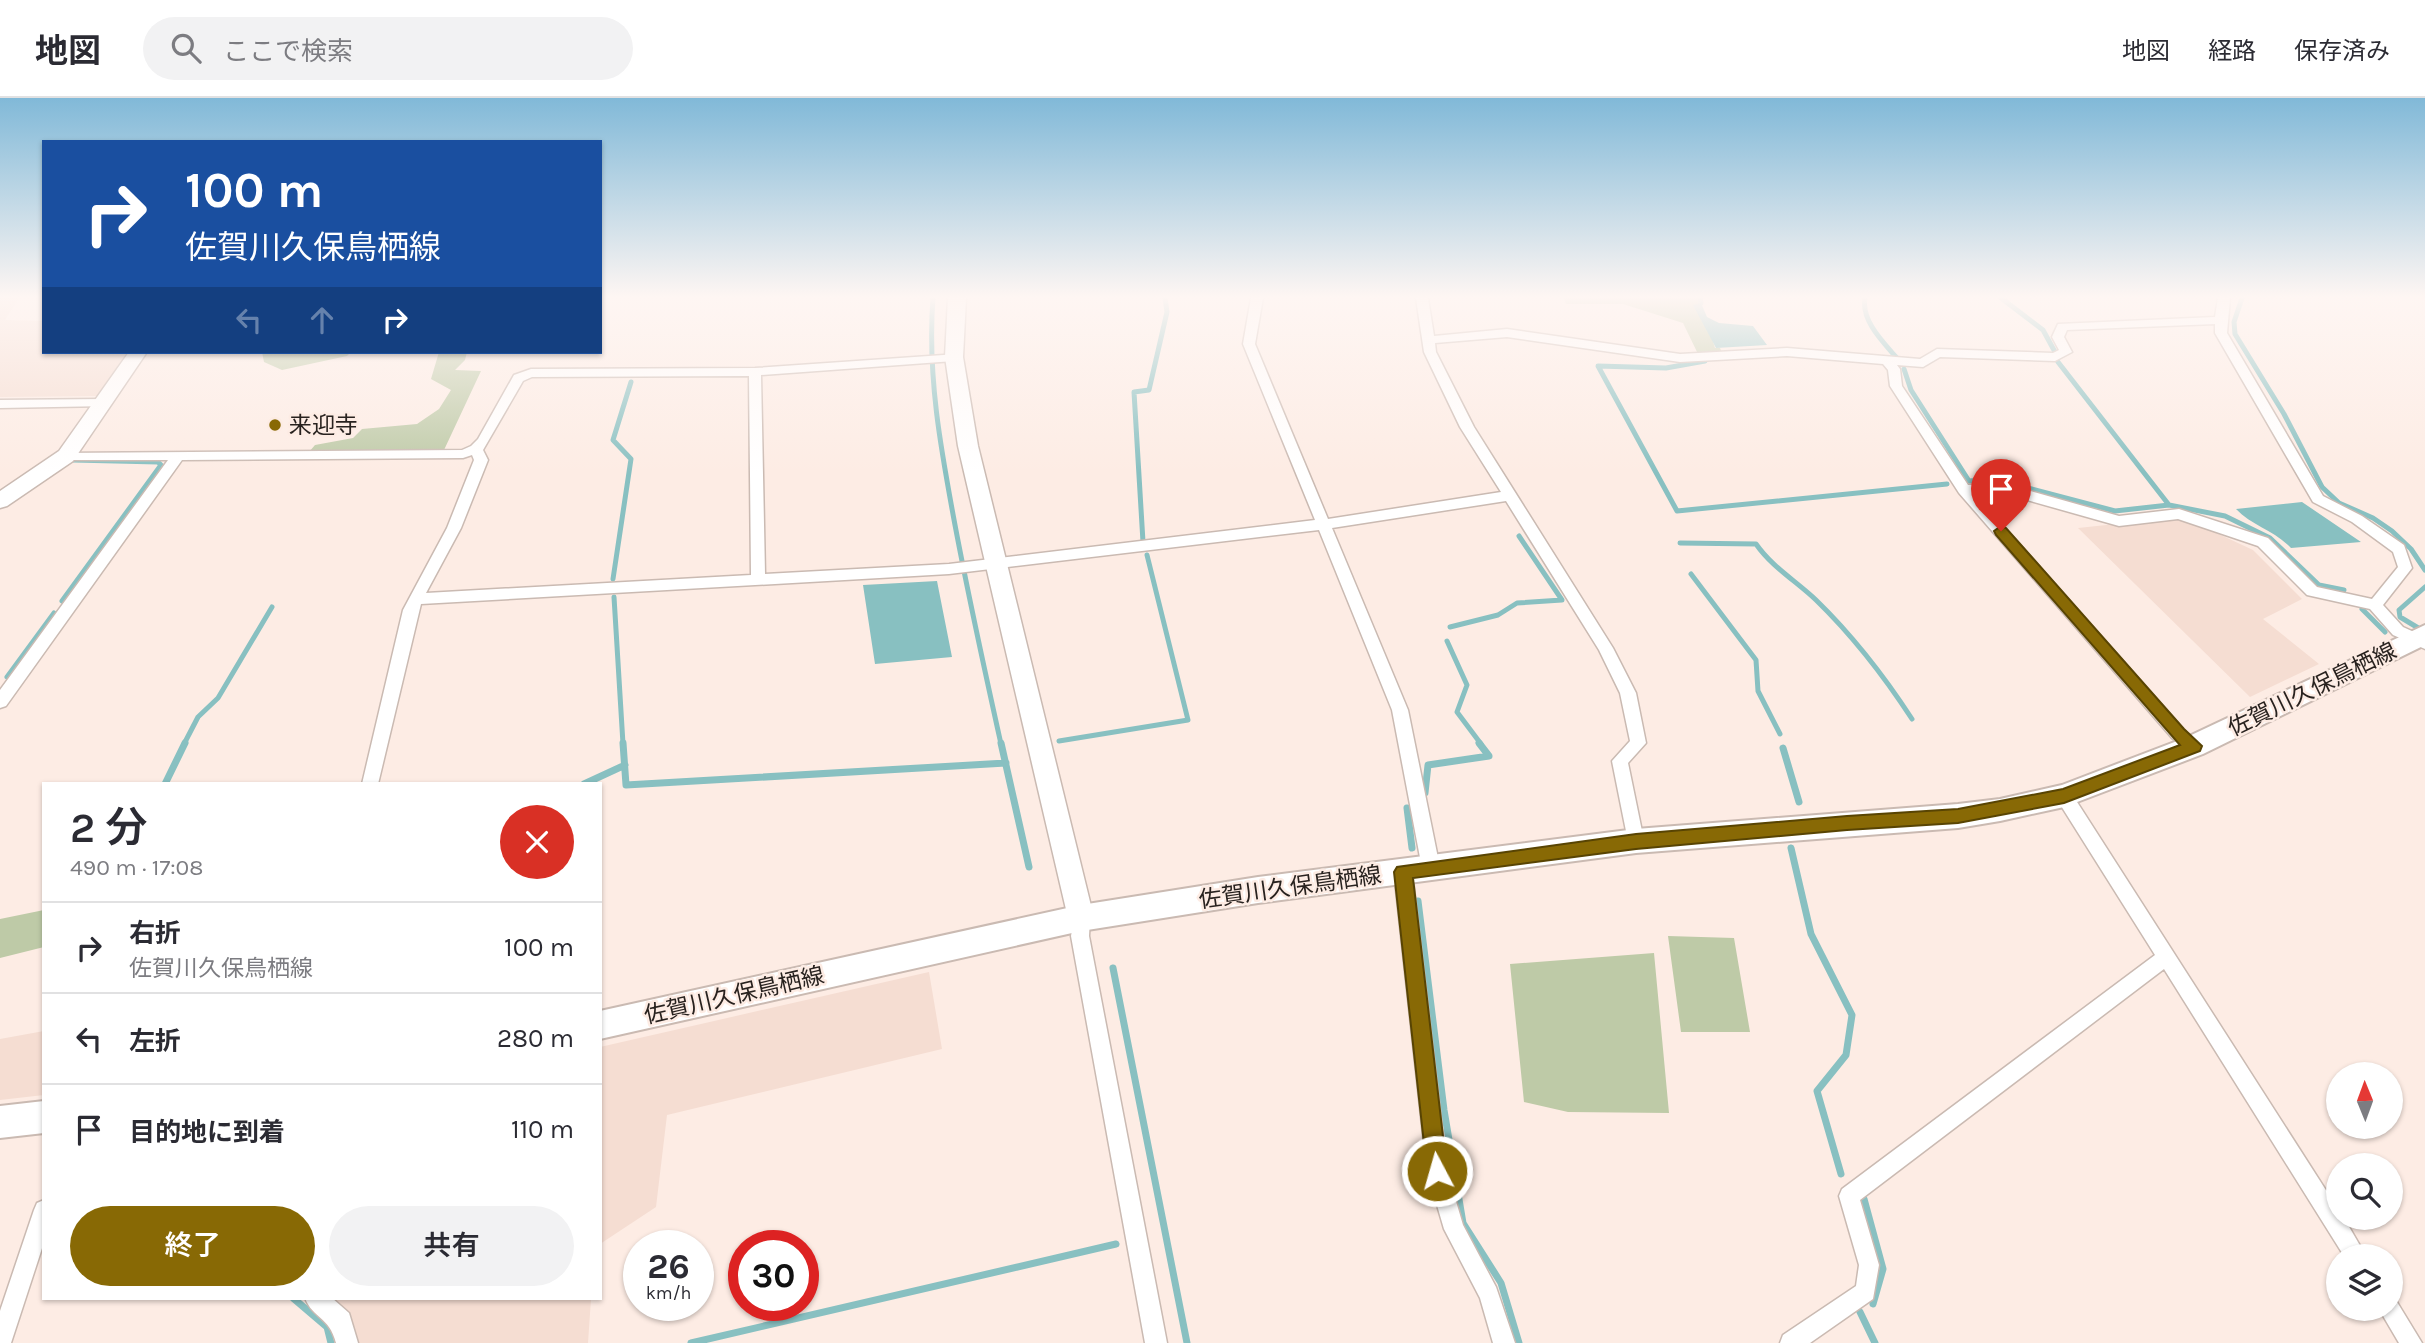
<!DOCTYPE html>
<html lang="ja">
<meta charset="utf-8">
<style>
body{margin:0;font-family:Karla,"Noto Sans JP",sans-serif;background:#f2f2f3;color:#2b2b33;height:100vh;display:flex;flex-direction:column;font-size:26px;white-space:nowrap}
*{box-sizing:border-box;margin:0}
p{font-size:23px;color:#7c7c81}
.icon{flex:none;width:38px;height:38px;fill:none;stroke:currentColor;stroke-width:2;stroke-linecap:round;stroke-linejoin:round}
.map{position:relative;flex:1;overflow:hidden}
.sheet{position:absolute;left:42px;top:684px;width:560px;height:518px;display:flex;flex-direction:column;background:#fff;border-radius:0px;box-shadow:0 2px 5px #0004}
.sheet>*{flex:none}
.top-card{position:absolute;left:42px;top:42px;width:560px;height:214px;border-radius:0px;box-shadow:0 2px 5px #0004;background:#1a4fa0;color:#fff;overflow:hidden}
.needle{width:46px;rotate:359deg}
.tools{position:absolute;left:2326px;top:964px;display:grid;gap:14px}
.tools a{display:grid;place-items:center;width:77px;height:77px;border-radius:50%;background:#fff;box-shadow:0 2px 5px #0004;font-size:35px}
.speed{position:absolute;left:623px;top:1132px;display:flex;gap:14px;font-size:35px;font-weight:700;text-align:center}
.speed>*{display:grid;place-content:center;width:91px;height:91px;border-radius:50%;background:#fff;box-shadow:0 2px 5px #0004;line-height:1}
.speed small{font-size:18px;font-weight:400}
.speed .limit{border:10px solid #d22;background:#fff;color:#111}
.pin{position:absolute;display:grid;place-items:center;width:60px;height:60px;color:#fff;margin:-72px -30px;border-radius:50% 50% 50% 0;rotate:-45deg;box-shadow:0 0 7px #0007}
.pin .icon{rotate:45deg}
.me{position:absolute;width:77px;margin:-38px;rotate:354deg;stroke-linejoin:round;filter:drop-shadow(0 0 5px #0008)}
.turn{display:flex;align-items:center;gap:24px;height:147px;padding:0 28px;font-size:32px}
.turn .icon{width:91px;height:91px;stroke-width:2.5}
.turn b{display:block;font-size:49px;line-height:60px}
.lanes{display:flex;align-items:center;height:66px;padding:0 28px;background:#0003;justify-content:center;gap:35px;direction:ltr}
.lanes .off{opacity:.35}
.round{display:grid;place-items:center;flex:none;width:74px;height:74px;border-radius:37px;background:#f2f2f3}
.headline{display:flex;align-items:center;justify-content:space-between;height:119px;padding:0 28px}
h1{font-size:42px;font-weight:600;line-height:52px}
.button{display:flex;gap:14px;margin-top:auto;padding:14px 28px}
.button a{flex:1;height:80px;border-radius:42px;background:#886905;color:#fff;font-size:28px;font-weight:600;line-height:80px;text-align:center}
.button a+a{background:#f2f2f3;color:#2b2b33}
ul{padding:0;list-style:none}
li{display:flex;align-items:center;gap:21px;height:91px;padding:0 28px;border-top:2px solid #e1e1e2}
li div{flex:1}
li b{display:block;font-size:26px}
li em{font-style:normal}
header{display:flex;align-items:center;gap:42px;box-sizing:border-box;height:98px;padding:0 35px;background:#fff;border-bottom:2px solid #e1e1e2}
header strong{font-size:33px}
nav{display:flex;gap:38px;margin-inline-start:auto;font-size:24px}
.search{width:490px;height:63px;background:#f2f2f3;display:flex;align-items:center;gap:18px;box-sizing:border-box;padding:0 24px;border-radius:38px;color:#7c7c81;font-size:26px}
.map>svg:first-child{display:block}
</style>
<header>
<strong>地図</strong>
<div class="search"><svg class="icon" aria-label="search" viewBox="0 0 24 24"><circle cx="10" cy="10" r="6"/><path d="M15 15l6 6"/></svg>ここで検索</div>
<nav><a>地図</a><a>経路</a><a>保存済み</a></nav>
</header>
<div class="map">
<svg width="2425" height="1245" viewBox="0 0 2425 1245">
<rect width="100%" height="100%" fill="#fdece4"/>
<path fill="#f5ddd2" d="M 0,200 L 19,200 L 5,222 L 44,223 L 44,254 L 127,254 L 98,298 L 0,299 Z
M 2182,419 L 2253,452 L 2302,501 L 2263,521 L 2319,566 L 2250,599 L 2078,430 Z
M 929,874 L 942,951 L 667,1017 L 656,1109 L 600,1146 L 600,949 Z
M 44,933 L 44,997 L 0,1002 L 0,941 Z
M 331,1201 L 591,1201 L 588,1245 L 357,1245 L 348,1214 Z"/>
<path fill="#becaa7" d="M 1564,200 L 1702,200 L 1703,205 L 1701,205 L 1715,250 L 1720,250 L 1723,257 L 1699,258 L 1683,225 L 1623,206 L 1566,206 Z
M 262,254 L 351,254 L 347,258 L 282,272 L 264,264 Z
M 439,254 L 467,254 L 465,262 L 455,272 L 481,273 L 444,352 L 309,354 L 315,347 L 353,340 L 362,331 L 417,326 L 439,311 L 451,292 L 431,281 Z
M 44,812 L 44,849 L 0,860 L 0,821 Z
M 1668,838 L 1734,840 L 1750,934 L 1681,934 Z
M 1654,855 L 1669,1015 L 1568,1014 L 1524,1004 L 1510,866 Z"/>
<path fill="#88c0c1" d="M 1701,205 L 1707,219 L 1719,225 L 1753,228 L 1767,247 L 1716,250 L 1693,207 Z
M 2302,404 L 2361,444 L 2291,450 C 2274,432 2252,428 2236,411 Z
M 937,483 L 952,559 L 875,566 L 863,487 Z"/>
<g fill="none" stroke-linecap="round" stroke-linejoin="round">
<path stroke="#88c0c1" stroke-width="5" d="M 933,200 C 927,277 941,352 955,427 C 969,501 985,574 1001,646
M 1700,200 L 1701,205
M 1865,200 C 1861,222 1882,243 1896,259
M 2001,200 L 2043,232 L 2055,254
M 2242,200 L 2234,224 L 2235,236 L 2284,316 L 2322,389 L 2339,405 L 2373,420 L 2392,433 L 2411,451 L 2425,472
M 1705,263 L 1666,270 L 1598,268 L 1677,413 L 1947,386
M 2058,264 L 2169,407 L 2225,418 L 2270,440 L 2319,487 L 2344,492
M 1904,271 L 1911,292 L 1969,383 L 1994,381 L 2115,413 L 2169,407
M 1143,444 L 1134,294 L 1149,292 L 1167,214 L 1165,200
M 1680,445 L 1756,446 C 1772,469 1796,483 1816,502 C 1853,538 1884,578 1912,621
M 1691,476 L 1756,562 L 1758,593 L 1780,636
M 613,481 L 631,361 L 613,342 L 631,284
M 2425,489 L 2399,512 L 2400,519 L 2425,534
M 614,499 L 623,646
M 62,503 L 161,367 L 158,364 L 73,362
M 2362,511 L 2385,534
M 1450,529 L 1498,517 L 1517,505 L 1562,502 L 1519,438
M 1447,543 L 1467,587 L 1457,614 L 1481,646
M 7,579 L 54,515
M 1059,643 L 1188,622 L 1147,457
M 184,646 L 198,619 L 218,600 L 272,509"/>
<path stroke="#88c0c1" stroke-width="7" d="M 623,645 L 626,687 L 1006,665
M 1001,645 L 1029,769
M 1783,650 L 1799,704
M 165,686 L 185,645
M 584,686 L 625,667
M 1425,695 L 1428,667 L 1489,658 L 1479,645
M 1407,710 L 1412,750
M 1791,750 L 1811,836 L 1852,917 L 1846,957 L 1817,993 L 1841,1076
M 1418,803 L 1444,1012 L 1463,1125 L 1501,1185 L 1519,1245
M 1113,870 L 1187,1245
M 1864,1101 L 1883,1171 L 1873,1206
M 293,1200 L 327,1229 L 331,1245
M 1860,1214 L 1875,1245
M 691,1245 L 1116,1146"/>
<g stroke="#cabab2" stroke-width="3">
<path id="street" d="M 1251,200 L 1263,200 L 1255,246 L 1328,421 L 1501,394 L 1460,329 L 1424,254 L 1416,200 L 1428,200 L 1434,238 L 1507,231 L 1680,256 L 1787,250 L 1920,261 L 1937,251 L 2053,255 L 2059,252 L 2052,239 L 2058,226 L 2215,219 L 2218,200 L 2230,200 L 2227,235 L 2323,398 L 2362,418 L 2404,447 L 2412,470 L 2383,507 L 2403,529 L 2425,539 L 2425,551 L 2393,537 L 2370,511 L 2307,497 L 2258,448 L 2178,421 L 2119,428 L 2002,395 L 1975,396 L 2184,632 L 2202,648 L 2200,653 L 2188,653 L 2172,640 L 1959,395 L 1890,288 L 1888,272 L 1883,266 L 1787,258 L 1680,264 L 1507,239 L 1435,245 L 1436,254 L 1474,329 L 1613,550 L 1636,595 L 1646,645 L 1628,665 L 1644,743 L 1642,748 L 1636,750 L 1630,748 L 1628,743 L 1612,663 L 1630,643 L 1620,595 L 1599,552 L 1506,403 L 1332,430 L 1408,612 L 1440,770 L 1437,775 L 1431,777 L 1425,775 L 1422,770 L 1392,612 L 1319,432 L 949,476 L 421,506 L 378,686 L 362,686 L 403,512 L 447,430 L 474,362 L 472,357 L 463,360 L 182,362 L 6,608 L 0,610 L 0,592 L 168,362 L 66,362 L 61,361 L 61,355 L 462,352 L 471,348 L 478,341 L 514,277 L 531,271 L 755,270 L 958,256 L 958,262 L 954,263 L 761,277 L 765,476 L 949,466 L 1315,422 L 1243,246 ZM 2215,226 L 2215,235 L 2313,404 L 2352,424 L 2393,454 L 2398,469 L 2372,501 L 2317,489 L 2268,440 L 2179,411 L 2119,418 L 2002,385 L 1968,387 L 1902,288 L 1900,271 L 1897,267 L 1923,269 L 1940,259 L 2055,263 L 2072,254 L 2064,239 L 2067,232 ZM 749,278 L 751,477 L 426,495 L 461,430 L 488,362 L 483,352 L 523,283 L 532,279 Z
M 103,301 L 108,302 L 108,308 L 0,310 L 0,302 Z
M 2064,691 L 2070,693 L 2338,1111 L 2338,1120 L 2344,1120 L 2366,1158 L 2344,1158 L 2164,871 L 1860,1102 L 1879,1167 L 1873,1201 L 1810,1245 L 1780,1245 L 1783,1237 L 1856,1188 L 1859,1167 L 1839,1098 L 1842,1091 L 2155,857 L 2058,703 L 2056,698 L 2058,693 Z
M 1403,767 L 1409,769 L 1412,774 L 1447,1073 L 1463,1127 L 1496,1189 L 1515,1245 L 1493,1245 L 1480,1200 L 1444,1131 L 1427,1073 L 1394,774 L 1397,769 Z
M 1081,812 L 1087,815 L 1090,820 L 1089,838 L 1167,1245 L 1145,1245 L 1071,838 L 1075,815 Z
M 44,1102 L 44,1144 L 11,1245 L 0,1245 L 0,1213 L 34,1112 L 37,1105 Z
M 305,1200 L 332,1200 L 349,1215 L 358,1245 L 336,1245 C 329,1218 313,1221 305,1200 Z
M 2390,1201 L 2397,1204 L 2422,1245 L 2399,1245 L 2379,1211 L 2390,1211 Z"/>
</g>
<g stroke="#cabab2" stroke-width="3">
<path id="secondary" d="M 948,200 L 966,200 L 963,259 L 978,348 L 1094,820 L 1090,828 L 1081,831 L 1072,828 L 1068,820 L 958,348 L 945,259 Z
M 129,254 L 147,254 L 73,363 L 7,408 L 0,410 L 0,393 L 59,353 Z"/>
</g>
<g stroke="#cabab2" stroke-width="4">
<path id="primary" d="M 2425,527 L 2425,547 L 2203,656 L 2064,709 L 2000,723 L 1958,730 L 1636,755 L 1258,805 L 1081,833 L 600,941 L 600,913 L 1081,807 L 1258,779 L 1636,731 L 1958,706 L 2000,701 L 2062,687 L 2185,640 Z
M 44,1003 L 44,1035 L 0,1040 L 0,1008 Z"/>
</g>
<use href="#street" fill="#fff" fill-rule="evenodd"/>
<use href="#secondary" fill="#fff" fill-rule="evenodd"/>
<use href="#primary" fill="#fff" fill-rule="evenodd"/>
</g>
<linearGradient id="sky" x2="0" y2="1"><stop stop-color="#81b9d8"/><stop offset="0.53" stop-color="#fef6f3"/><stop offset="1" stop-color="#fef6f3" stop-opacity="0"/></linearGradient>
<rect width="2425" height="375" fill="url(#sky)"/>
<path fill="#886905" stroke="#584403" stroke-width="2" d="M 2001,428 L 2006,430 L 2184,631 L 2202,648 L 2200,653 L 2064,705 L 1958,725 L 1847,732 L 1636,751 L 1413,780 L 1447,1073 L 1444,1080 L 1437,1083 L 1430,1080 L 1427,1073 L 1394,774 L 1397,769 L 1636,736 L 1847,718 L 1958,711 L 2063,691 L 2180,647 L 1996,437 L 1994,433 Z"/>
<circle fill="#886905" stroke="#fdece4" stroke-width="2.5" cx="275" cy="327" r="7"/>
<g text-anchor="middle" stroke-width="5" stroke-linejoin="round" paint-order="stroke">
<g font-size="23" fill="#28221f" stroke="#fdece4" text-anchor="start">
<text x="289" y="335">来迎寺</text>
</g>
<g font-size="23" fill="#28221f" stroke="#fdece4">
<text transform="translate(2312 591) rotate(-26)" y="8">佐賀川久保鳥栖線</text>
<text transform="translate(1290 789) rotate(-8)" y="8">佐賀川久保鳥栖線</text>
<text transform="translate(734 897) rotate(-13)" y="8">佐賀川久保鳥栖線</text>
</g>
</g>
</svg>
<div class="tools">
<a><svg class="needle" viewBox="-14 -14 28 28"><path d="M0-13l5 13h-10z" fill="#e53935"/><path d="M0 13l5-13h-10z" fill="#7c7c81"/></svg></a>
<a><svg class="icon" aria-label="search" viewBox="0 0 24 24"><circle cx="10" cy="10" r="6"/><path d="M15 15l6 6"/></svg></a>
<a><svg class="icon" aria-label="layers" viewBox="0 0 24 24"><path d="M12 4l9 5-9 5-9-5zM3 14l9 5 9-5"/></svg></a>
</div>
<div class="speed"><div>26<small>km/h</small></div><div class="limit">30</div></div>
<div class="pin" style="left:2001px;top:433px;background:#d93025"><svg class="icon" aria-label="arrive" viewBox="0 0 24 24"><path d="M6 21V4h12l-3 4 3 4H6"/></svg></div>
<svg class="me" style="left:1437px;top:1073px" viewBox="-20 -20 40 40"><circle r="17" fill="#886905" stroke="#fff" stroke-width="3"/><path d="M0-11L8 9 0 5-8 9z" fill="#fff"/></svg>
<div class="top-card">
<div class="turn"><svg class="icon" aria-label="right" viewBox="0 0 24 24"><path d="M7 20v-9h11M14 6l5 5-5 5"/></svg><div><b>100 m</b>佐賀川久保鳥栖線</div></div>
<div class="lanes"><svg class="icon off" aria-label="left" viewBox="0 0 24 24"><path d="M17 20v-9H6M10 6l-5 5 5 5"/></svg><svg class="icon off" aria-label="ahead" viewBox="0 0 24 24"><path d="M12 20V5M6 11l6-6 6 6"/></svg><svg class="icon" aria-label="right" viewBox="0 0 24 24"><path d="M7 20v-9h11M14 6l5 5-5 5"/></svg></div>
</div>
<section class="sheet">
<div class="headline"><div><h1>2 分</h1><p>490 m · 17:08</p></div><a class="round" style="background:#d93025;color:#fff"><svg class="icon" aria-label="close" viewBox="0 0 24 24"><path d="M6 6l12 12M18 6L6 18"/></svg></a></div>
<ul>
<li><svg class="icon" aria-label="right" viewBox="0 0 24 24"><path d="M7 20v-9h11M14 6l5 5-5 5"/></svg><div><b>右折</b><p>佐賀川久保鳥栖線</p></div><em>100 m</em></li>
<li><svg class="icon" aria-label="left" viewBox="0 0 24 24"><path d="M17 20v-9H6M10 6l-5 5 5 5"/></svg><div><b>左折</b></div><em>280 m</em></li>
<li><svg class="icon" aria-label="arrive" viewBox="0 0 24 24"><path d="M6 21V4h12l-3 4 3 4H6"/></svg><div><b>目的地に到着</b></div><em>110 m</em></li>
</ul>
<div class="button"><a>終了</a><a>共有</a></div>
</section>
</div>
